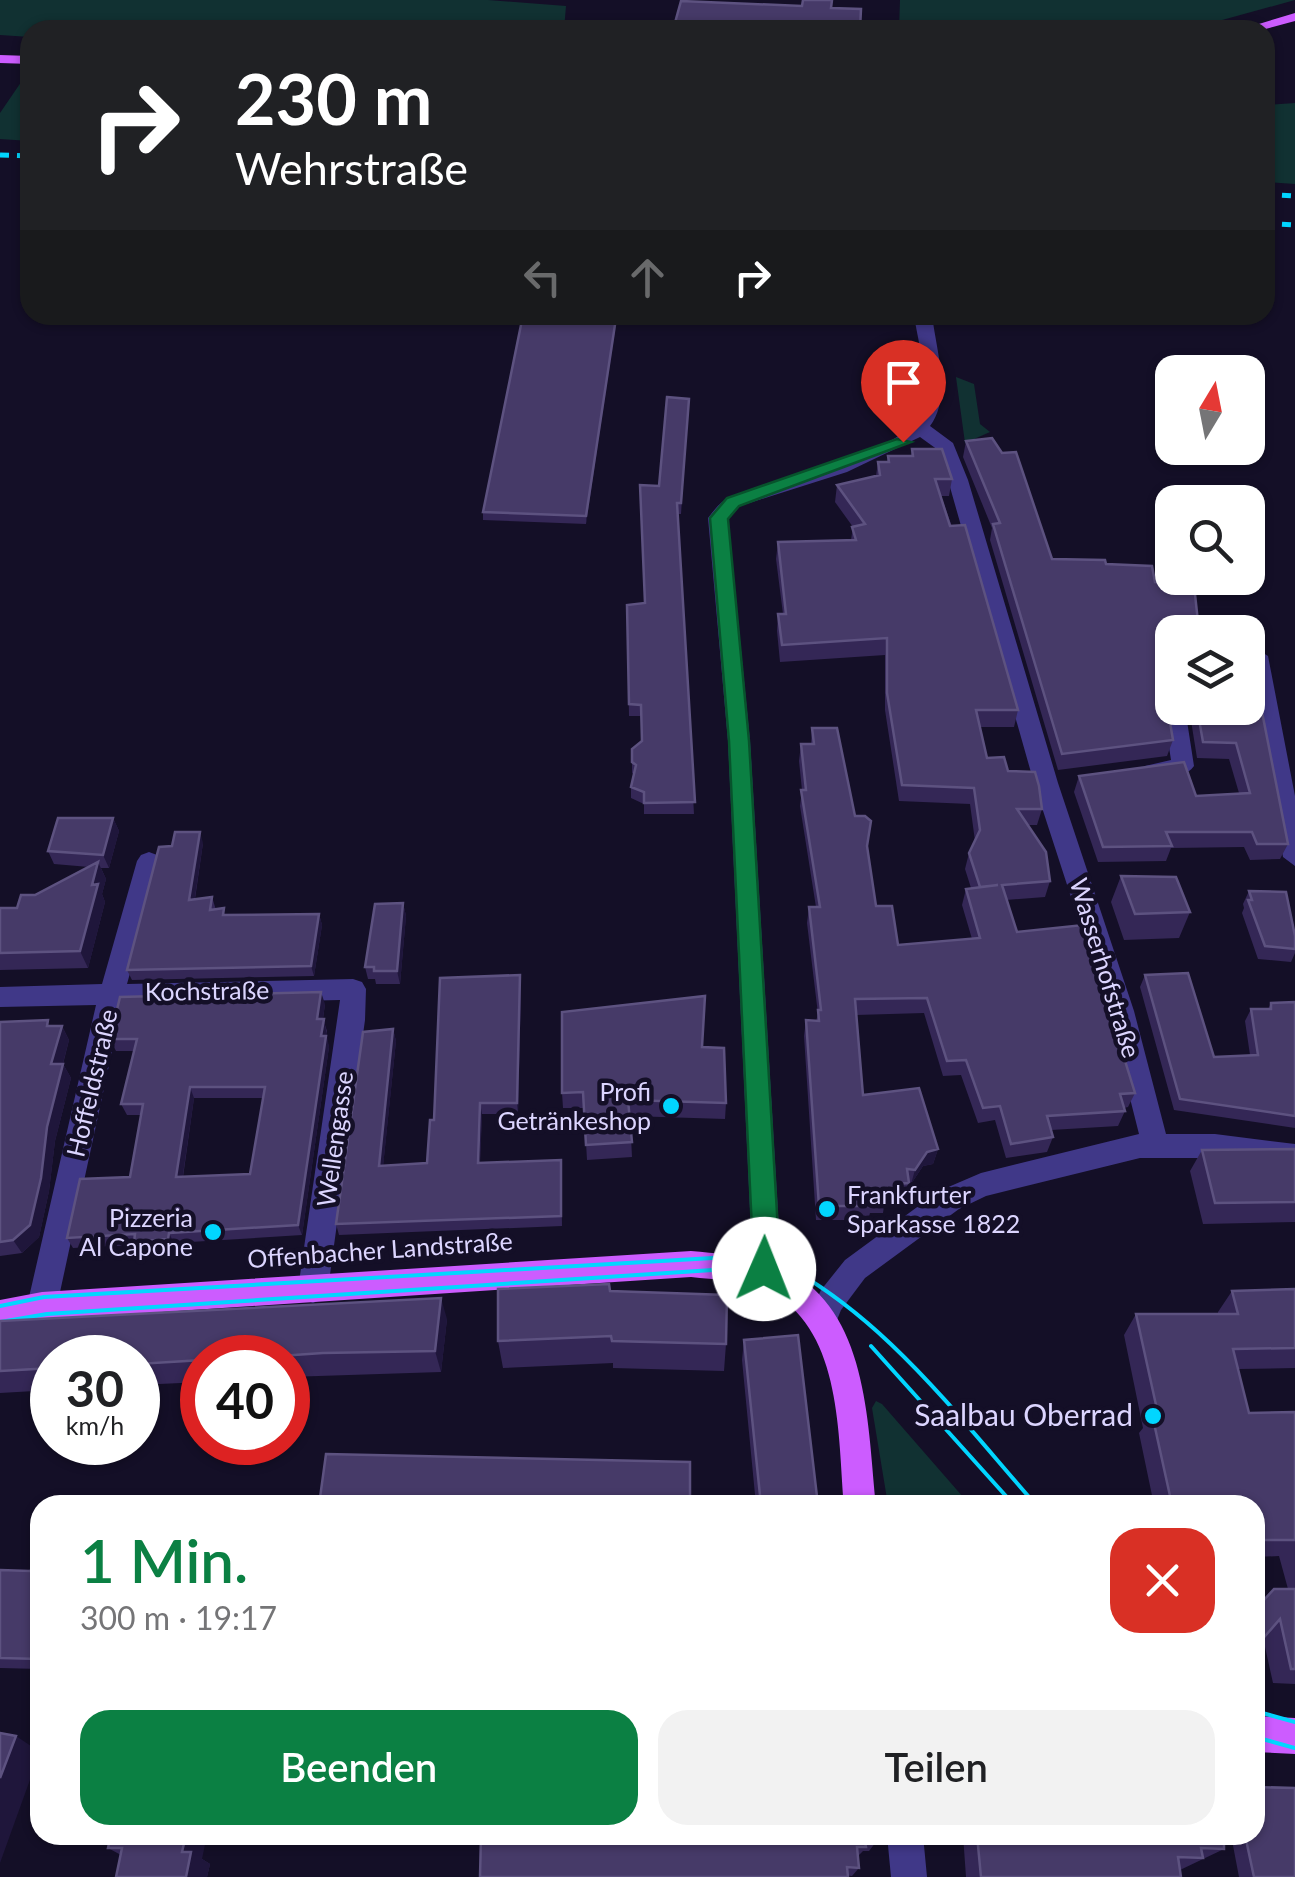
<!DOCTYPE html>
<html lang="de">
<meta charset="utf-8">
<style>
body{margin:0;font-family:Lato,sans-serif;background:#f2f2f2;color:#202124;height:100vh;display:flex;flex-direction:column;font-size:38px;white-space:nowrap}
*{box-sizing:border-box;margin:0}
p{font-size:32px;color:#757577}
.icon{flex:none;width:55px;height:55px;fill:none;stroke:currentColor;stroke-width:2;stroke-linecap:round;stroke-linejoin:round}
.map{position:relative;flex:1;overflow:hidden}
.side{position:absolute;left:30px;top:1495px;width:1235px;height:350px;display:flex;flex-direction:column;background:#fff;border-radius:30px;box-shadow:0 2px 8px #0004}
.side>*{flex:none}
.top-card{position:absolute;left:20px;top:20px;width:1255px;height:305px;border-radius:30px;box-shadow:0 2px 8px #0004;background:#202124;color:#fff;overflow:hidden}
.needle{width:65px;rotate:10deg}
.controls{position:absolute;left:1155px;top:355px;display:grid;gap:20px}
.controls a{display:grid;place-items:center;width:110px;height:110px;border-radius:20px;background:#fff;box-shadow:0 2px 8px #0004;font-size:50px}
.speed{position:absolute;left:30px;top:1335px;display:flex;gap:20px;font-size:50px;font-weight:700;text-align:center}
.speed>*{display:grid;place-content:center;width:130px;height:130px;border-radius:50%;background:#fff;box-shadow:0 2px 8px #0004;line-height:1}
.speed small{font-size:25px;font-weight:400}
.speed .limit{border:15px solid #d22;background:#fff;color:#111}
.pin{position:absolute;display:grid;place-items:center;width:85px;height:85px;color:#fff;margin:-102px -42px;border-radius:50% 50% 50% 0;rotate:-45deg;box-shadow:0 0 10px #0007}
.pin .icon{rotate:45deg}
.me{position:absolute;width:110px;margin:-55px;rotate:1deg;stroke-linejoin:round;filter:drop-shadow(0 0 8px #0008)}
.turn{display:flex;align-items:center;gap:35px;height:210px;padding:0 50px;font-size:45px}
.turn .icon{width:130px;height:130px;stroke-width:2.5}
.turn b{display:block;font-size:70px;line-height:85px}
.lanes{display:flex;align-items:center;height:95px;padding:0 50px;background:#0003;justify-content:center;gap:50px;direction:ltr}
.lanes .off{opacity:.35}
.round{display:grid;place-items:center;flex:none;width:105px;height:105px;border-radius:30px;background:#f2f2f2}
.headline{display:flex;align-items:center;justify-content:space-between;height:170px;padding:0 50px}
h1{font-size:60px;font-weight:600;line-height:75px;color:#0b8043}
.primary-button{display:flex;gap:20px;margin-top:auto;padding:20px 50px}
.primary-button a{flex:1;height:115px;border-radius:30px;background:#0b8043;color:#fff;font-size:40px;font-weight:600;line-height:115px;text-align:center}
.primary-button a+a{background:#f2f2f2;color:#202124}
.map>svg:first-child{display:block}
</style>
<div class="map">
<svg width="1295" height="1877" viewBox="0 0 1295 1877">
<rect width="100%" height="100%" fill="#140f27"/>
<path fill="#113132" d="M 0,0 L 488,0 L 566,6 L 564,30 L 30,30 L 30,37 L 0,35 Z
M 900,0 L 1295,0 L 1186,30 L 899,30 Z
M 28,72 L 30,141 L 0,139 L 0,113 Z
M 1295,103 L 1295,184 L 1265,182 L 1265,105 Z
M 956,377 L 974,384 L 980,424 L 990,432 L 965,443 Z
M 876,1401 L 882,1404 L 970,1505 L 888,1505 L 872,1408 Z"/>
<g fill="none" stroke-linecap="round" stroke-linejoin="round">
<path fill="#403888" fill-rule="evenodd" d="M 914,315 L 932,315 C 936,349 952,397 930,426 L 953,443 L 968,480 L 1058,783 L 1134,1011 L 1166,1134 L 1215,1134 L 1295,1144 L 1295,1168 L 1215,1158 L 1140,1158 L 986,1196 L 959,1209 L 865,1278 L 841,1310 L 833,1330 L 822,1334 L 811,1330 L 807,1320 L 821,1290 L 845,1260 L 939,1191 L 981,1173 L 1139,1134 L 1108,1011 L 1034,783 L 948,480 L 938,450 L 920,437 L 847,472 L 740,506 L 728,519 L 750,741 L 779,1230 L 778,1276 L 773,1286 L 763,1290 L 753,1286 L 748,1276 L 751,1230 L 728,741 L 708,518 C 714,510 721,501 730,497 C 771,478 900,456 919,415 C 932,388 918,343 914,315 Z
M 1257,649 L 1268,656 L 1295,796 L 1295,866 L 1283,857 L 1248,665 L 1248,651 Z
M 1172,655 L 1172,694 L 1161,687 L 1161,662 Z
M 1172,701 L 1172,708 L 1185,708 L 1194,766 C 1186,778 1159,782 1145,778 L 1142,772 L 1145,766 L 1171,760 L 1163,708 Z
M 149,852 L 157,855 L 161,861 L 127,984 L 353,979 L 362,982 L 366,989 L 365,1020 L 328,1289 L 323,1299 L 313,1303 L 303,1299 L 298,1289 L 340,1000 L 122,1005 L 57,1306 L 52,1316 L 42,1320 L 32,1316 L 27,1306 L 96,1005 L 0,1007 L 0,987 L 102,984 L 137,861 L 141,855 Z
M 887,1835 L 923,1835 L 927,1877 L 891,1877 Z"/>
<path fill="#cc5cff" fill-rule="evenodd" d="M 1295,13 L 1295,21 L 1262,30 L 1239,30 Z
M 0,55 L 30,56 L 30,64 L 0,63 Z
M 691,1251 C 726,1254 763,1257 795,1275 C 869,1319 868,1430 876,1505 L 844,1505 C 838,1436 842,1334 774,1294 C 749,1280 718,1280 691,1277 L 42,1320 L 0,1328 L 0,1300 L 42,1292 Z
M 1255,1716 L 1295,1718 L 1295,1754 L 1255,1752 Z"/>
<path stroke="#01d6ff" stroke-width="4" d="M 0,1306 L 44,1297 L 765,1255 C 879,1309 954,1412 1036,1505
M 0,1322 L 47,1314 L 743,1268
M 871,1346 L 1014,1505
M 1255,1711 L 1295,1722
M 1255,1737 L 1295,1748"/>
<path stroke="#01d6ff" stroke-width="5" stroke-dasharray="9 8" stroke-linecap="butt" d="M 0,155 L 30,156
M 1265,194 L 1295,196
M 1265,223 L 1295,225"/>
</g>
<path fill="#342756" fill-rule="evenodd" d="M 616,318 L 586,524 L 483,520 L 483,512 Z
M 689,399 L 681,514 L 678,514 L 694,814 L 644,814 L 644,804 L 631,798 L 631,787 L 634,774 L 632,773 L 632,749 L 642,742 L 641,716 L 629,716 L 627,605 L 644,603 Z
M 966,441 L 1052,559 L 1106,564 L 1155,582 L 1172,632 L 1163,658 L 1163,671 L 1172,698 L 1166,702 L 1173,740 L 1167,756 L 1058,770 L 990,540 L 992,528 L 963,457 Z
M 912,449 L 952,479 L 949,496 L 941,496 L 1018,710 L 1014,727 L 980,727 L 987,758 L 1008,771 L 1042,809 L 1037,825 L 1028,825 L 1050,881 L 1045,897 L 1006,900 L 1017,932 L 1135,1093 L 1128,1107 L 1124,1108 L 1125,1111 L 1118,1126 L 1051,1130 L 1053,1137 L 1047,1152 L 1006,1158 L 995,1120 L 978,1123 L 961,1075 L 943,1076 L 924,1013 L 856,1015 L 863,1095 L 938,1149 L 933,1164 L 923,1166 L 911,1184 L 909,1184 L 905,1197 L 893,1197 L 890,1206 L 884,1206 L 883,1213 L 870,1213 L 868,1220 L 816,1220 L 804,1036 L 806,1020 L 816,1021 L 818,1014 L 807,923 L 809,907 L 816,907 L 800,806 L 802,790 L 799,761 L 801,744 L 811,744 L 812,728 L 855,816 L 867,847 L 876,906 L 898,945 L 972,939 L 962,905 L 966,889 L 971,888 L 965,869 L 969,853 L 975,841 L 970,804 L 899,801 L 885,710 L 885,655 L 780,662 L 777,631 L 778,614 L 783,614 L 776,559 L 778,542 L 851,540 L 853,527 L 835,502 L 837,485 L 876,476 L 878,462 L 887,462 L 888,456 L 911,456 Z
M 1189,708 L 1246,708 L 1288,844 L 1280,859 L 1250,860 L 1244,847 L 1171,848 L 1166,861 L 1098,862 L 1074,792 L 1079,776 L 1196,796 L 1239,793 L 1229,759 L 1197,758 Z
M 113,818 L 119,831 L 109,868 L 101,868 L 106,879 L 102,894 L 105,902 L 88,968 L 0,970 L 0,908 L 17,908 L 35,895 L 89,867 L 54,864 L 48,851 Z
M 203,843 L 195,899 L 212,897 L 216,910 L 226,915 L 319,914 L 322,925 L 314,976 L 132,980 L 127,970 Z
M 1121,876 L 1190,912 L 1179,938 L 1124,940 L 1111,902 Z
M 1249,891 L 1295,936 L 1295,953 L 1291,962 L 1258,959 L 1242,913 L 1244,908 L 1243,904 Z
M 403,903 L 406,916 L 400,984 L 376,984 L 375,979 L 368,979 L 365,967 Z
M 520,975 L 521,987 L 518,1114 L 482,1114 L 480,1163 L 561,1160 L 562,1226 L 339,1235 L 336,1224 L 393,1029 L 396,1041 L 383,1166 L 427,1163 L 434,1120 Z
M 1145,975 L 1214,1057 L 1250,1055 L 1245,1021 L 1251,1009 L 1268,1009 L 1271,1003 L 1295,1002 L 1295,1128 L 1174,1110 L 1140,987 Z
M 325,1004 L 323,1019 L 327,1031 L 326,1036 L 329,1047 L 302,1235 L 174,1243 L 173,1250 L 140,1252 L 136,1245 L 73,1248 L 67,1238 L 130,1177 L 141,1115 L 127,1115 L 121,1104 L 134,1051 L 116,1051 L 110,1039 ZM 194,1098 L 263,1098 L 250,1174 L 183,1177 Z
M 0,1022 L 62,1026 L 69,1040 L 63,1064 L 71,1078 L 55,1141 L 49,1191 L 39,1237 L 22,1253 L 0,1256 Z
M 702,1047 L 726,1103 L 725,1119 L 630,1116 L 632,1157 L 587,1160 L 584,1108 L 563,1108 L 562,1093 Z
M 1295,1149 L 1295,1222 L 1203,1224 L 1190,1171 L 1202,1150 Z
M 1295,1289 L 1295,1368 L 1238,1369 L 1249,1413 L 1295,1412 L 1295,1684 L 1273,1683 L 1263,1638 L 1255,1646 L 1255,1606 L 1274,1589 L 1288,1589 L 1279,1556 L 1255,1557 L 1255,1505 L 1154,1505 L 1139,1433 L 1143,1428 L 1124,1335 L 1136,1314 L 1218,1314 L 1218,1312 L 1232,1291 Z
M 610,1291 L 726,1344 L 724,1371 L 613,1368 L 613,1363 L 503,1368 L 498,1341 Z
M 447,1319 L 441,1372 L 288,1377 L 288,1358 L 202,1358 L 202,1382 L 138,1385 L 138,1358 L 52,1358 L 52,1390 L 0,1393 L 0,1321 Z
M 744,1340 L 818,1505 L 756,1505 L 742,1360 Z
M 40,1562 L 40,1669 L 0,1668 L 0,1570 L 30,1571 Z
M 111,1835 L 202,1859 L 210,1864 L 207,1877 L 116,1877 L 121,1855 L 108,1848 Z
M 481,1835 L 876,1842 L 869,1851 L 863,1851 L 858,1856 L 859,1868 L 852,1876 Z
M 963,1835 L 1224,1835 L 1224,1849 L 1180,1870 L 1181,1877 L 966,1877 Z
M 1231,1835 L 1255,1835 L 1295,1877 L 1239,1877 Z"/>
<path fill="#1f163b" d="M 616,318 L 616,325 L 586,524 L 586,516 Z
M 1172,639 L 1172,651 L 1157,662 L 1163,646 Z
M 1172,686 L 1172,698 L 1159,709 L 1165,693 Z
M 113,818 L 119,831 L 109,868 L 103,855 Z
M 200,832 L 203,843 L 193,910 L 189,900 Z
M 98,862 L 106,879 L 102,894 L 105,902 L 88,968 L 80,951 L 92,885 Z
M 403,903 L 406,916 L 400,984 L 397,971 Z
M 319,914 L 322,925 L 314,976 L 311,966 Z
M 520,975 L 521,987 L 518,1114 L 517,1103 Z
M 321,992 L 325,1004 L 321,1031 L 317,1019 Z
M 324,1019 L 329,1047 L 302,1235 L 298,1225 Z
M 62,1026 L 69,1040 L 59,1078 L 51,1064 Z
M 393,1029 L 396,1041 L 382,1177 L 379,1166 Z
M 63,1064 L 71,1078 L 55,1141 L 49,1191 L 39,1237 L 22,1253 L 13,1240 L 47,1127 Z
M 190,1087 L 194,1098 L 181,1188 L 176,1177 Z
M 480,1103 L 482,1114 L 479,1173 L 478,1163 Z
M 938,1149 L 933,1164 L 923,1166 L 911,1184 L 915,1170 L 927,1152 Z
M 169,1233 L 174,1243 L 173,1250 L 168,1239 Z
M 441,1298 L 447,1319 L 441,1372 L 435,1351 Z
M 16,1736 L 40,1752 L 0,1863 L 0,1778 Z
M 186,1835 L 207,1835 L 202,1859 L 210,1864 L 207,1877 L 186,1877 L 182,1852 Z"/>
<path fill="#463a68" stroke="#5d5280" stroke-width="2.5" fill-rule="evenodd" d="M 803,0 L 832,0 L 831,8 L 861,9 L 860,30 L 673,30 L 681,1 L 802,6 Z
M 523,315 L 616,318 L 586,516 L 483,512 Z
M 667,397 L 689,399 L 681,503 L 677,503 L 695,802 L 644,803 L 644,792 L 631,787 L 636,765 L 632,762 L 632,749 L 642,741 L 641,705 L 629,704 L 627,605 L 645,603 L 640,485 L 659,486 Z
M 992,438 L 1002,453 L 1016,452 L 1052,559 L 1105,560 L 1106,564 L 1152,566 L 1155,582 L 1194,585 L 1198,622 L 1233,624 L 1234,632 L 1172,632 L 1172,639 L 1163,646 L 1163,671 L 1172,678 L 1172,686 L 1165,693 L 1173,740 L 1062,754 L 993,524 L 1000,523 L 966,441 Z
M 912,449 L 942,449 L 952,479 L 935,479 L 950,526 L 965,525 L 1018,710 L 976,710 L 987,758 L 1004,757 L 1008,771 L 1035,772 L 1039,786 L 1042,809 L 1017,809 L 1046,852 L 1050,881 L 1002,885 L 1017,932 L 1083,925 L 1135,1093 L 1120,1094 L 1125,1111 L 1047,1116 L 1053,1137 L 1011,1144 L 1000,1106 L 983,1108 L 966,1060 L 947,1061 L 927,998 L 855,999 L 863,1095 L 919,1088 L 938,1149 L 927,1152 L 915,1170 L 907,1169 L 909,1183 L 894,1184 L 894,1192 L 886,1192 L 886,1199 L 871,1199 L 872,1206 L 819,1206 L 806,1020 L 819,1021 L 818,1010 L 821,1010 L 809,907 L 820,907 L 801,790 L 806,790 L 801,744 L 814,744 L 812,728 L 837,728 L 855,816 L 865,816 L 871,821 L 867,846 L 876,906 L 892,906 L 898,945 L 980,938 L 966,889 L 998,885 L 980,887 L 969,853 L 980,830 L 974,788 L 902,785 L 887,693 L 887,638 L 782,645 L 778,614 L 786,614 L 778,542 L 856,540 L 852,527 L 865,524 L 837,485 L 880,475 L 878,462 L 889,462 L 888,456 L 913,456 Z
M 1197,708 L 1246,708 L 1246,711 L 1262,712 L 1288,844 L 1257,844 L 1252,832 L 1166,832 L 1172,846 L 1103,847 L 1079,776 L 1184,762 L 1196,796 L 1250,793 L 1236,743 L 1203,742 Z
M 58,818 L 113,818 L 103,855 L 48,851 Z
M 175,832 L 200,832 L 189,900 L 212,897 L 210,910 L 224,908 L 223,915 L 319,914 L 311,966 L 127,970 L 159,847 L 172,846 Z
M 98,862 L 92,885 L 98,884 L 80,951 L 0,953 L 0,908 L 17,908 L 21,895 L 35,895 Z
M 1121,876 L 1176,877 L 1190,912 L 1135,914 Z
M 1249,891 L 1286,892 L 1295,936 L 1295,949 L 1265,946 L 1248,900 L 1252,900 Z
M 403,903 L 397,971 L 374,971 L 374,967 L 365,967 L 375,904 Z
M 1188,973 L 1214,1057 L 1258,1055 L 1251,1009 L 1271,1009 L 1271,1003 L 1295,1002 L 1295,1116 L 1180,1099 L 1145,975 Z
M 520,975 L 517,1103 L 480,1103 L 478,1163 L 561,1160 L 561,1216 L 336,1224 L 363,1032 L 393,1029 L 379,1166 L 427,1163 L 430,1120 L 434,1120 L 440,978 Z
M 321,992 L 317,1019 L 324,1019 L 321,1036 L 326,1036 L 298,1225 L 169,1233 L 168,1239 L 134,1242 L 135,1234 L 67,1238 L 80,1179 L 130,1177 L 143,1104 L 121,1104 L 137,1039 L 110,1039 L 120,997 ZM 190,1087 L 265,1087 L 250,1174 L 176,1177 Z
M 705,996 L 702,1047 L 724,1048 L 726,1103 L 628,1100 L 632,1142 L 586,1145 L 583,1092 L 562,1093 L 562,1012 Z
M 48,1020 L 47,1026 L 62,1026 L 51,1064 L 63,1064 L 47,1127 L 41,1178 L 30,1225 L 13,1240 L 0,1242 L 0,1022 Z
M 1295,1149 L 1295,1202 L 1215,1203 L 1202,1150 Z
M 609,1284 L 610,1291 L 727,1295 L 726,1344 L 612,1341 L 611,1336 L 498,1341 L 498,1289 Z
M 1295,1289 L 1295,1348 L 1233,1349 L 1249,1413 L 1295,1412 L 1295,1540 L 1255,1540 L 1255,1505 L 1172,1505 L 1152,1414 L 1158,1414 L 1136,1314 L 1238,1314 L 1232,1291 Z
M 441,1298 L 435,1351 L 323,1353 L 249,1358 L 202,1358 L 202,1360 L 138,1364 L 138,1358 L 52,1358 L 52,1368 L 0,1371 L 0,1321 Z
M 798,1335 L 818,1505 L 761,1505 L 744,1340 Z
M 326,1454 L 690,1462 L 690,1505 L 319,1505 Z
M 40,1562 L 40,1659 L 0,1658 L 0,1570 L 30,1571 Z
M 1274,1589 L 1295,1589 L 1295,1669 L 1291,1669 L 1280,1619 L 1260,1642 L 1255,1637 L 1255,1610 Z
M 0,1733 L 16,1736 L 0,1778 Z
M 1255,1787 L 1295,1788 L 1295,1877 L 1254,1877 L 1245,1835 L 1255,1835 Z
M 111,1835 L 186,1835 L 182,1852 L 191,1852 L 186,1877 L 116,1877 L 122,1848 L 108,1848 Z
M 481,1835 L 876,1835 L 876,1842 L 865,1842 L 866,1847 L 857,1847 L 859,1868 L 847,1867 L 848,1877 L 480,1877 Z
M 977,1835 L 1224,1835 L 1224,1849 L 1201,1848 L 1203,1858 L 1178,1857 L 1181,1877 L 981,1877 Z"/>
<path fill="#0b8043" stroke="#07532c" stroke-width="2.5" d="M 897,439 L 911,442 L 739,506 L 728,519 L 749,741 L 778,1230 L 773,1278 L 764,1281 L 754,1278 L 750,1269 L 752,1230 L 729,741 L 710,518 L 727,498 Z"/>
<g fill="#01d6ff" stroke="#140f27" stroke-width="4">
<circle cx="671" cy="1106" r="10"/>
<circle cx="827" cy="1209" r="10"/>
<circle cx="213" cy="1232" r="10"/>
<circle cx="1153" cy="1416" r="10"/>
</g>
<g text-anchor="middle" stroke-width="9" stroke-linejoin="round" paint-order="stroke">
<g font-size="25" fill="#dcd5ff" stroke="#140f27">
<text transform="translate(1105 968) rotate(73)" y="9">Wasserhofstraße</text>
<text transform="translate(207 991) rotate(-1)" y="9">Kochstraße</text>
<text transform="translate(92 1083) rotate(-77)" y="9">Hoffeldstraße</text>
<text transform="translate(335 1139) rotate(-82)" y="9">Wellengasse</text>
<text transform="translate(380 1250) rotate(-4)" y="9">Offenbacher Landstraße</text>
</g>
<g font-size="25" fill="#dcd5ff" stroke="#140f27" text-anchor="end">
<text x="651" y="1101">Profi<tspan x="651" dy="29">Getränkeshop</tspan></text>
<text x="847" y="1204" text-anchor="start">Frankfurter<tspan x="847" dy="29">Sparkasse 1822</tspan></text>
<text x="193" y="1227">Pizzeria<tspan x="193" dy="29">Al Capone</tspan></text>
</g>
<g font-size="30" fill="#dcd5ff" stroke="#140f27" text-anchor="end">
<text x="1133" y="1426">Saalbau Oberrad</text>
</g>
</g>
</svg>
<div class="controls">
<a><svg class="needle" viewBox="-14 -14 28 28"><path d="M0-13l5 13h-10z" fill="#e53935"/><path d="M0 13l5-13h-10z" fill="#757577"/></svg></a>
<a><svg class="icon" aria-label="search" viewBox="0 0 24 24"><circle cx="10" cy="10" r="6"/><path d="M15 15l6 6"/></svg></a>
<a><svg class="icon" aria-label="layers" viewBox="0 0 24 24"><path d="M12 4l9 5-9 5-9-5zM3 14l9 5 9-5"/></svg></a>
</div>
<div class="speed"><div>30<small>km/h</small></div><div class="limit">40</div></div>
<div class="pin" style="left:903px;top:442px;background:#d93025"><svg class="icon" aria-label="arrive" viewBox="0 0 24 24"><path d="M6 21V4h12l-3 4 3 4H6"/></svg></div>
<svg class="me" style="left:764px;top:1269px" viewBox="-20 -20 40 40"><circle r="19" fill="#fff"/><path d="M0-13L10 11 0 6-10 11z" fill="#0b8043"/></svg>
<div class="top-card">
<div class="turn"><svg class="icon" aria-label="right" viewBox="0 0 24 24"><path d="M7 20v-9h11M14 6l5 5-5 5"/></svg><div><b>230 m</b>Wehrstraße</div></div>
<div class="lanes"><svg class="icon off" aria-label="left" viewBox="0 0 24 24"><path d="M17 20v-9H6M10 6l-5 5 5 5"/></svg><svg class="icon off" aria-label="ahead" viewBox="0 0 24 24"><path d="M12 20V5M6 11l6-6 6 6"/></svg><svg class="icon" aria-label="right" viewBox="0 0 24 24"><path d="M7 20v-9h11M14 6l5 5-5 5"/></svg></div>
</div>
<section class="side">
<div class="headline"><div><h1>1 Min.</h1><p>300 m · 19:17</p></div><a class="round" style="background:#d93025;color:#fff"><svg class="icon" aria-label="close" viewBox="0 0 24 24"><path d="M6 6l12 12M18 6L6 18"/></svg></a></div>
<div class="primary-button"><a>Beenden</a><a>Teilen</a></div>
</section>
</div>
